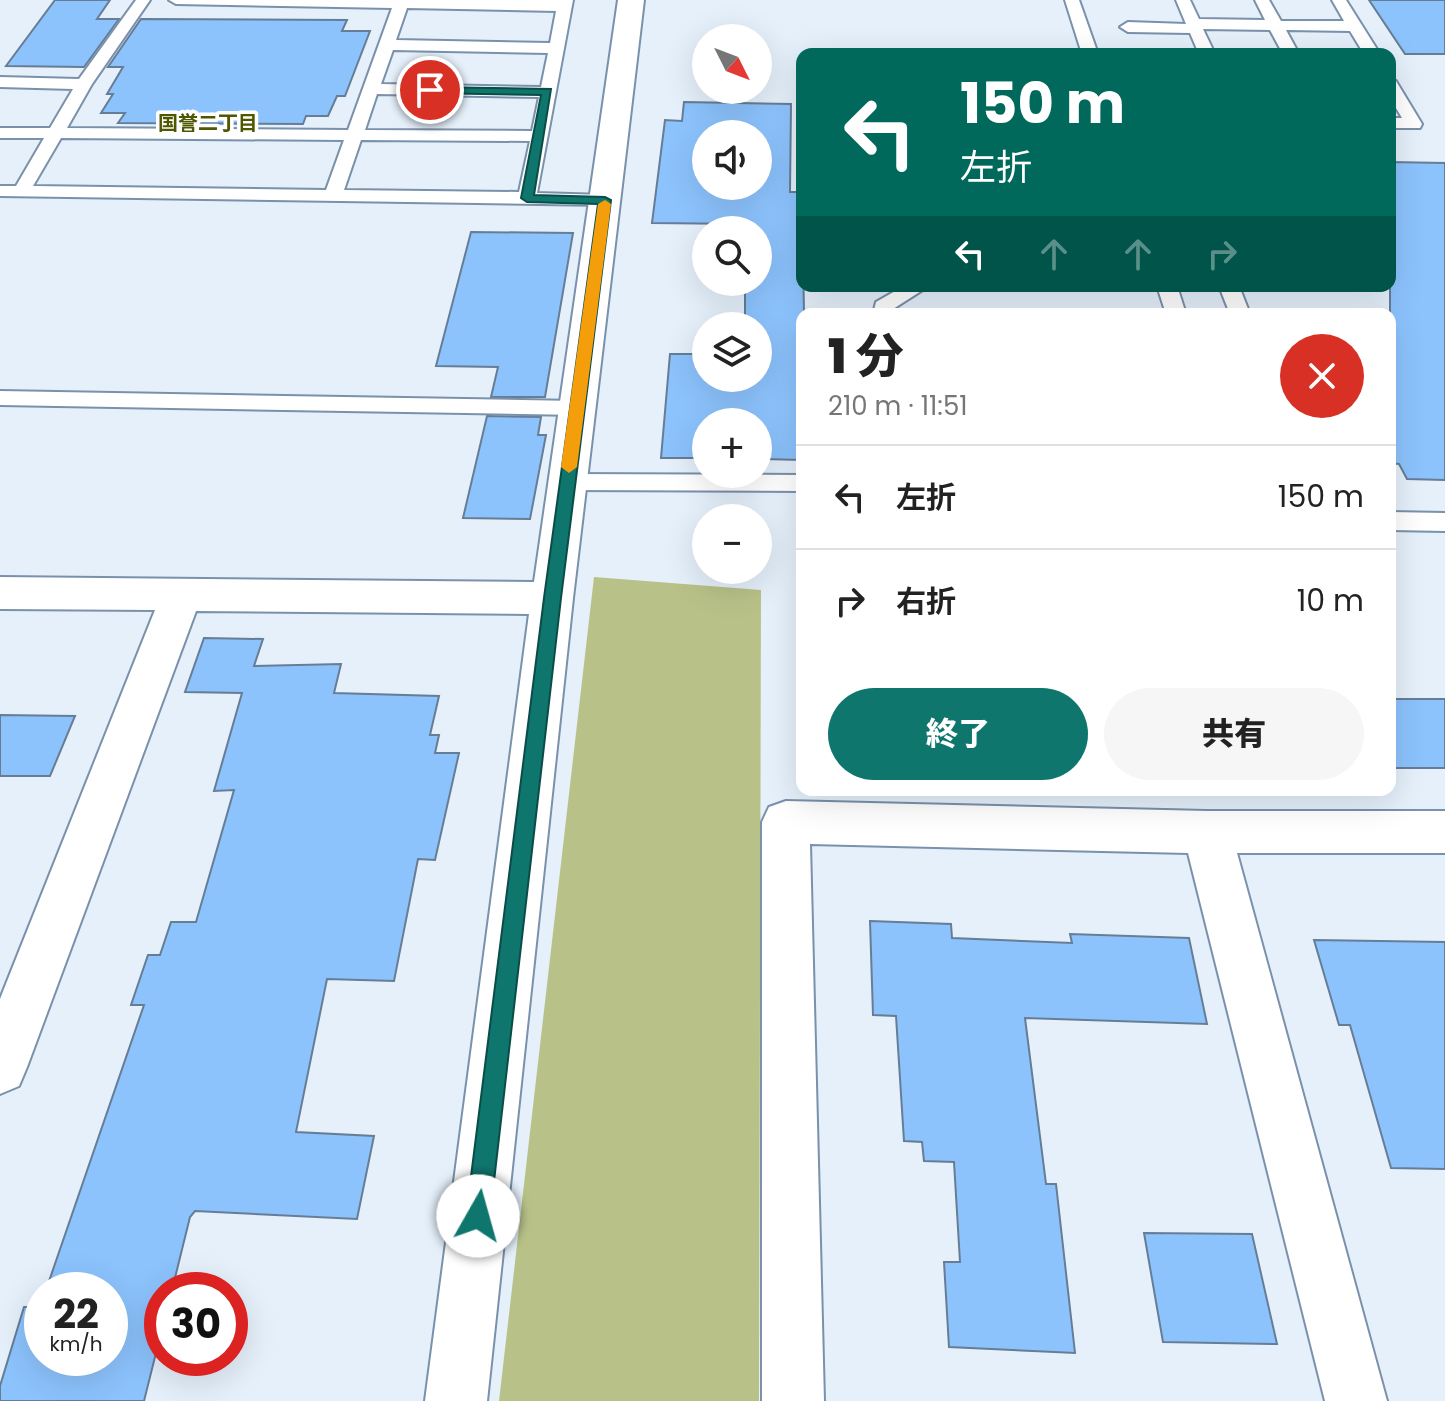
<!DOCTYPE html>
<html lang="ja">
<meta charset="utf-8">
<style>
body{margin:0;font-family:Poppins,"Noto Sans JP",sans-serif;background:#f6f6f6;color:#222;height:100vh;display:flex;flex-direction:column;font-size:30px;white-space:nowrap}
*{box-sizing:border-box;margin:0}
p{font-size:26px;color:#767676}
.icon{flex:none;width:44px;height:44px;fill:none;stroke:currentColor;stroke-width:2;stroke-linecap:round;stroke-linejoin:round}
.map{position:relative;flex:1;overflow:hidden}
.details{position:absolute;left:796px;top:308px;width:600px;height:488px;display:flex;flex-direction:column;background:#fff;border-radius:16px;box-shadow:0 8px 32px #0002}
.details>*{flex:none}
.hud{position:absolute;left:796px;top:48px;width:600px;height:244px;border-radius:16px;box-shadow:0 8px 32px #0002;background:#00695c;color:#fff;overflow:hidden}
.needle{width:52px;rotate:132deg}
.fabs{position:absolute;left:692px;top:24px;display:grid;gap:16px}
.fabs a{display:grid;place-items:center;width:80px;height:80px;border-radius:50%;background:#fff;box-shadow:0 8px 32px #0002;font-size:40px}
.speed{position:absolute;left:24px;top:1272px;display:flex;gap:16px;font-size:40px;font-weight:700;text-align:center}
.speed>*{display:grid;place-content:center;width:104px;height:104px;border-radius:50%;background:#fff;box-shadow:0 8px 32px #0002;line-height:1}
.speed small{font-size:20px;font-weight:400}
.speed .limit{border:12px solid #d22;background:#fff;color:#111}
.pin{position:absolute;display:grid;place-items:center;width:68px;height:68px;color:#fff;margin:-34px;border:4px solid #fff;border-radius:50%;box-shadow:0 2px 8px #0007}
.me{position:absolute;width:88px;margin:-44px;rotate:7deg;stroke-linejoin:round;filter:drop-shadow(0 0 6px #0008)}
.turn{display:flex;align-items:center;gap:28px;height:168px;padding:0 32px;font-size:36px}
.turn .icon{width:104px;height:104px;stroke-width:2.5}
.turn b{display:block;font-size:56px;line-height:68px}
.lanes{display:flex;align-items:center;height:76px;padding:0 32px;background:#0003;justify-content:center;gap:40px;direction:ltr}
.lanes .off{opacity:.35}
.round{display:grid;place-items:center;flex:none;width:84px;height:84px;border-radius:42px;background:#f6f6f6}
.headline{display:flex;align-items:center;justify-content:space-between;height:136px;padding:0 32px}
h1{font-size:48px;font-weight:800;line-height:60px}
.action{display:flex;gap:16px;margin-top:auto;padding:16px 32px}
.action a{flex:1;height:92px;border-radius:48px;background:#0f766e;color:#fff;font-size:32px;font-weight:800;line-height:92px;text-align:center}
.action a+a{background:#f6f6f6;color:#222}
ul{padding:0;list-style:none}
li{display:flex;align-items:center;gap:24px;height:104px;padding:0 32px;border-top:2px solid #e0e0e0}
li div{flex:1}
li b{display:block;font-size:30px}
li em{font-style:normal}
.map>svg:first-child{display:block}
</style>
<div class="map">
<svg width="1445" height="1401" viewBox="0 0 1445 1401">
<rect width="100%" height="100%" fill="#e5f0fb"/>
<path fill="#b8c288" d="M 594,577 L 761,590 L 759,1401 L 499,1401 Z"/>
<path fill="#8cc3fd" stroke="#667d96" stroke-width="2" fill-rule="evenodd" d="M 55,0 L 110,0 L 97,19 L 119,19 L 84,67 L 6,66 Z
M 1369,0 L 1445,0 L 1445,54 L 1405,54 Z
M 141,19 L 347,20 L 342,31 L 370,31 L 345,96 L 337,96 L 328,116 L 306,116 L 303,124 L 118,123 L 125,113 L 101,113 L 113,94 L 107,94 L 123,67 L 108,67 Z
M 684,102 L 791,104 L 790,192 L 802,192 L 804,314 L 802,314 L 802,460 L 758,459 L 758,422 L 706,422 L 706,458 L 661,458 L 670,354 L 706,354 L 706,378 L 758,378 L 758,326 L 745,326 L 745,282 L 758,282 L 758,230 L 745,230 L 745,224 L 652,223 L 665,120 L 682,121 ZM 706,134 L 758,134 L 758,186 L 706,186 Z
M 1390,162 L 1445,163 L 1445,480 L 1407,479 L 1399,464 L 1390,463 Z
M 471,232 L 573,233 L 545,397 L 491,397 L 498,367 L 436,366 Z
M 487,416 L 541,417 L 538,435 L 546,435 L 530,519 L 463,518 Z
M 204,638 L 263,639 L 254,666 L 341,664 L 334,693 L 439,696 L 430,735 L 439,735 L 435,753 L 459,753 L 435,860 L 418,859 L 394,981 L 327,979 L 296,1132 L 374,1136 L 357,1219 L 195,1211 L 190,1217 L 172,1290 L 162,1290 L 162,1329 L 144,1401 L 0,1401 L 0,1386 L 24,1307 L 41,1307 L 42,1303 L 42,1358 L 110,1358 L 110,1290 L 46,1290 L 144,1005 L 131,1005 L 148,955 L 160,955 L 171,922 L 196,922 L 234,790 L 214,791 L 242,693 L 185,692 Z
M 1390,699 L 1445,699 L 1445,768 L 1390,768 Z
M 0,715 L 75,716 L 50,776 L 0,776 Z
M 870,921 L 951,924 L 952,938 L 1072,943 L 1070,934 L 1189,938 L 1207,1024 L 1025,1018 L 1046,1184 L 1056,1184 L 1075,1353 L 949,1347 L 944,1262 L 960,1262 L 954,1162 L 924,1161 L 922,1142 L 904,1141 L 896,1016 L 873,1015 Z
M 1314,940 L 1445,942 L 1445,1169 L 1391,1168 L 1350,1025 L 1339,1025 Z
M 1144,1233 L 1252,1234 L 1277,1344 L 1163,1342 Z"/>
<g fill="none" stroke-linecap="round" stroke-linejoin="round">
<g stroke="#7a91ab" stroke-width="4">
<path id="service" d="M 136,0 L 150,0 L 92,84 L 67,128 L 348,130 L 392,8 L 176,4 L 169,0 L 573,0 L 537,193 L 605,195 L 614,200 L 605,205 L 0,196 L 0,186 L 16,186 L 44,138 L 0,138 L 0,128 L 50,128 L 73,89 L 0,87 L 0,77 L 79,79 ZM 407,8 L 556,11 L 550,43 L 396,40 ZM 393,50 L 548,53 L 541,87 L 381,84 ZM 377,94 L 539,97 L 532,131 L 365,130 ZM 61,138 L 344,140 L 326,190 L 33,186 ZM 361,140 L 530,141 L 519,192 L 344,190 Z
M 1065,0 L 1079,0 L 1098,54 L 1082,54 Z
M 1176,0 L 1190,0 L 1199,19 L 1265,20 L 1255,0 L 1269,0 L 1281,21 L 1344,21 L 1332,0 L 1346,0 L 1380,54 L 1364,54 L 1350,31 L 1286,30 L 1299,54 L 1283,54 L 1270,30 L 1203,29 L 1215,54 L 1199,54 L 1190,33 L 1128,32 L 1120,27 L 1128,22 L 1186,24 Z
M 1390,79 L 1396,81 L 1422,124 L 1420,128 L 1390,128 L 1390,118 L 1402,118 L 1390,98 Z
M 904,286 L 929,286 L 893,309 L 893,314 L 873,314 L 876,302 Z
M 1157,286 L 1177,286 L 1186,314 L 1166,314 Z
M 1219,286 L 1239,286 L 1250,314 L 1230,314 Z
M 0,391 L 577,401 L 585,403 L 588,408 L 585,413 L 577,415 L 0,405 Z
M 567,474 L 802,475 L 802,491 L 567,490 L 559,488 L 556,482 L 559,476 Z
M 1390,512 L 1445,513 L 1445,531 L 1390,530 Z"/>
</g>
<g stroke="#7a91ab" stroke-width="4">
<path id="minor" d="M 618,0 L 644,0 L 573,598 L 487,1401 L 425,1401 L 529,614 L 196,611 L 27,1067 L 19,1086 L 0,1094 L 0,999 L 155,610 L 0,609 L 0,577 L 534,582 Z
M 786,801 L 1207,811 L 1445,811 L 1445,853 L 1237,853 L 1387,1401 L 1325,1401 L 1188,853 L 810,844 L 824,1401 L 762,1401 L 762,822 L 769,807 Z"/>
</g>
<use href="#service" fill="#fff" fill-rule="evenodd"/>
<use href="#minor" fill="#fff" fill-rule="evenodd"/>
</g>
<path fill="#0f766e" stroke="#0a4d48" stroke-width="2" d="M 430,87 L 551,89 L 534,195 L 605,197 L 611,200 L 561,598 L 490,1216 L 487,1224 L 478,1228 L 470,1224 L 466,1216 L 544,598 L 598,204 L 527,202 L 521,198 L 541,95 L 426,93 L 424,90 Z"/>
<path fill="#f59e0b" d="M 605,200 L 611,204 L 577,467 L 569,473 L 561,467 L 598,204 Z"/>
<g text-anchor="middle" stroke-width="7" stroke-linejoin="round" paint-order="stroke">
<g font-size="20" font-weight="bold" fill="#4f5801" stroke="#fff">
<text x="208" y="130">国誉二丁目</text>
</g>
</g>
</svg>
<div class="fabs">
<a><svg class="needle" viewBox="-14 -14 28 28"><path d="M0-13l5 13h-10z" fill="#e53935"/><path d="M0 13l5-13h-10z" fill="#767676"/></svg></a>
<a><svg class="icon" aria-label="sound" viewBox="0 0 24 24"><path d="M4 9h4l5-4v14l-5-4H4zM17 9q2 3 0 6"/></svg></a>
<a><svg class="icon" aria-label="search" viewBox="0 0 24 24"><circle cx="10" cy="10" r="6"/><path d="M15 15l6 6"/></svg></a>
<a><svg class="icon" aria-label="layers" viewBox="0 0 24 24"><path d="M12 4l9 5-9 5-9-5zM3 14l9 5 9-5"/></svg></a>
<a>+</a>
<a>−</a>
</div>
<div class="speed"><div>22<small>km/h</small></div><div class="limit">30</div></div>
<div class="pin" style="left:430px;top:90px;background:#d93025"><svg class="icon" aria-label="arrive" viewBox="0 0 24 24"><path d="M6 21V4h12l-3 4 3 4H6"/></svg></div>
<svg class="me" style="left:478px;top:1216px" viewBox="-20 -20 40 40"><circle r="19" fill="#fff"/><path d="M0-13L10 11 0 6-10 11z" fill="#0f766e"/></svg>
<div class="hud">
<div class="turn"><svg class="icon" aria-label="left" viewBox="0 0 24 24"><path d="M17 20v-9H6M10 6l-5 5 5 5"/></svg><div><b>150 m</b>左折</div></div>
<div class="lanes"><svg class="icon" aria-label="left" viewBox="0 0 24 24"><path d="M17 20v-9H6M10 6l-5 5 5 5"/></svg><svg class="icon off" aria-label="ahead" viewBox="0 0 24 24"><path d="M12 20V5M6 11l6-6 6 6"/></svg><svg class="icon off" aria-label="ahead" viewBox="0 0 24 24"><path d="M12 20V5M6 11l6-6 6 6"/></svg><svg class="icon off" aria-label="right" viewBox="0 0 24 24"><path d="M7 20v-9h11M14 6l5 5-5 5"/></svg></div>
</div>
<section class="details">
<div class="headline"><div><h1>1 分</h1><p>210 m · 11:51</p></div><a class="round" style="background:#d93025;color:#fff"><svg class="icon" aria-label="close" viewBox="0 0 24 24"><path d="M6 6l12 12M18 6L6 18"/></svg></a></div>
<ul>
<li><svg class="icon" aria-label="left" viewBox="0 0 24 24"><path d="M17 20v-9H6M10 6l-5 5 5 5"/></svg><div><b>左折</b></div><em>150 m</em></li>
<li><svg class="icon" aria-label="right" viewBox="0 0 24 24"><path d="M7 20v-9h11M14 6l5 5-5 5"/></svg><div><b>右折</b></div><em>10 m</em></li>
</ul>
<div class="action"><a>終了</a><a>共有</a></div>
</section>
</div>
